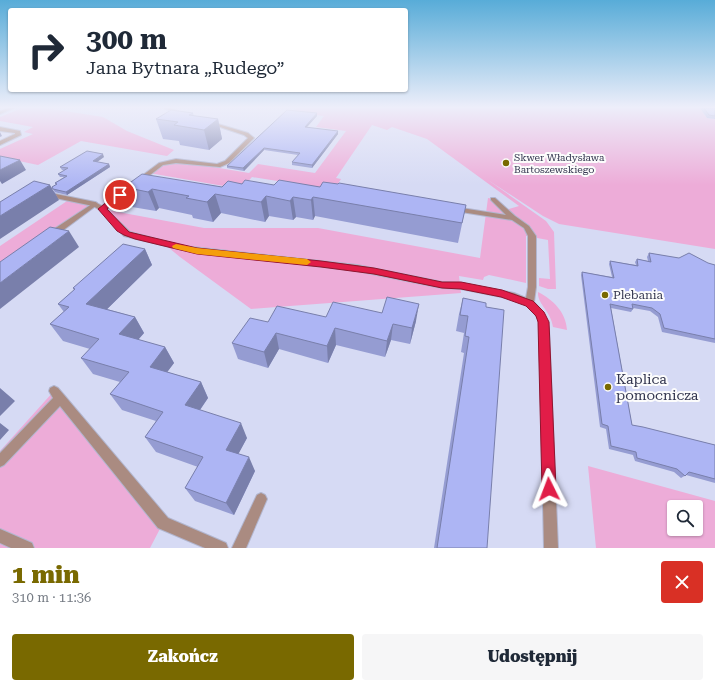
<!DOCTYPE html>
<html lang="pl">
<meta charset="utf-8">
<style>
body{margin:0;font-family:"Roboto Serif",serif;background:#f6f6f7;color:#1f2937;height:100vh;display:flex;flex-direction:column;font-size:15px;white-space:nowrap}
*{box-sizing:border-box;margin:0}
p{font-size:13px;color:#747a83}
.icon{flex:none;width:22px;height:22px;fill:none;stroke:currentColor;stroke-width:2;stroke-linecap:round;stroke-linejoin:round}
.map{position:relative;height:548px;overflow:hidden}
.drawer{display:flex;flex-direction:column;background:#fff;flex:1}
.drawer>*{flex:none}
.top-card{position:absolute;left:8px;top:8px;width:400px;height:84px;border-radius:4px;box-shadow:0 1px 3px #0004;background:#fff;color:#1f2937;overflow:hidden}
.fabs{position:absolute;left:667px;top:500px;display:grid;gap:8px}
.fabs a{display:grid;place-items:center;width:36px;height:36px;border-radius:4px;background:#fff;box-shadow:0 1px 3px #0004;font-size:20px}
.pin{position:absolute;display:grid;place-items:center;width:34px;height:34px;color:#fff;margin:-17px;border:2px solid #fff;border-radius:50%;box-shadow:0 1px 4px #0007}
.me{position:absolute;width:44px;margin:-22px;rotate:357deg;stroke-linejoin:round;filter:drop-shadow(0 0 3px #0008)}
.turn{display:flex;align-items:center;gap:14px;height:84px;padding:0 12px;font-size:18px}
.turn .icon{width:52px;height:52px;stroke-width:2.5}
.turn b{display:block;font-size:28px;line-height:34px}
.round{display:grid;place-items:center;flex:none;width:42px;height:42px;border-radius:4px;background:#f6f6f7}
.overview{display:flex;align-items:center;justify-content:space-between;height:68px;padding:0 12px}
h1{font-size:24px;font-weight:800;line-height:30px;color:#796900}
.primary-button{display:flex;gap:8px;margin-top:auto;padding:8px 12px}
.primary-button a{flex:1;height:46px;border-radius:4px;background:#796900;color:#fff;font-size:16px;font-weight:800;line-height:46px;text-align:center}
.primary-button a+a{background:#f6f6f7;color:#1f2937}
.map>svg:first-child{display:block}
</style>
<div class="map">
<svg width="715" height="548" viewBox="0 0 715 548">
<rect width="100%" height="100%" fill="#d6daf4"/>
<path fill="#edacd8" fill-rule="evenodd" d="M 22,108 L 46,108 L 103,117 L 127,131 L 174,150 L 167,156 L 81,141 L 38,165 L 0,157 L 0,149 L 33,134 L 24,132 L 33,127 L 0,121 L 0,117 Z
M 297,108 L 700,108 L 707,118 L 715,119 L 715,249 L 559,224 L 543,216 L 488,180 L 546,221 L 554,232 L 556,289 L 548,289 L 539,286 L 539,278 L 550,279 L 548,240 L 526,236 L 526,283 L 489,275 L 484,277 L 483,280 L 459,276 L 461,293 L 251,309 L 180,257 L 163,243 L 135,236 L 102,209 L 204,228 L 318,228 L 480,258 L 488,198 L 493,199 L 505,210 L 519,206 L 427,139 L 392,127 L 387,130 L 372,125 L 336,178 L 341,179 L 334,190 L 252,177 L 241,189 L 149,173 L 161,164 L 183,162 L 249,173 L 258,164 L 315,173 L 346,131 L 316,127 L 324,116 L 293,112 Z
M 70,199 L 95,204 L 0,272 L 0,246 Z
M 538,292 C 554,300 566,313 567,330 L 553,327 C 551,311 537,304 538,292 Z
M 54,391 L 163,523 L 150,548 L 0,548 L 0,451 Z
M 588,466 L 715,501 L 715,548 L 596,548 ZM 674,507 L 696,507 L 696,529 L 674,529 Z"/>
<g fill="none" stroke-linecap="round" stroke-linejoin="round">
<g stroke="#b2b6cf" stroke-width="2">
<path id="service" d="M 8,108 L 14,108 L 0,114 L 0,111 Z
M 0,127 L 20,131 L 21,135 L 0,145 L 0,141 L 15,134 L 15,133 L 0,131 Z
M 95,202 L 97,203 L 97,205 L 54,237 L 48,237 L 47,235 L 48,233 Z
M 54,386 L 58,388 L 64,395 L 168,518 L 226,543 L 228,548 L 205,548 L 158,528 L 60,406 L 4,465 L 0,467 L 0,453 L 53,398 L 49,391 L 50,388 Z
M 261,493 L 265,495 L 267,499 L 246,548 L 232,548 L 257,495 Z
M 0,529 L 32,543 L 34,548 L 11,548 L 0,543 Z"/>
</g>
<g stroke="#b2b6cf" stroke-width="2">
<path id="minor" d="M 163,108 L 170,108 L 183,113 L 181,114 Z
M 208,121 L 248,133 L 254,138 L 229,163 L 220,167 L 176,163 L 163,165 L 106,209 L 130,232 L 183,246 L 357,265 L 442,282 L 461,283 L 514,293 L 526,298 L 528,287 L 528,236 L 524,228 L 512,220 L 455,211 L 452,209 L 455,207 L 506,215 L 491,200 L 491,198 L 495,198 L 515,216 L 529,226 L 536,236 L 536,287 L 534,302 C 542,310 547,318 549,329 L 558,548 L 544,548 L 539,329 L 539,321 L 533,311 L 527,305 L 512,299 L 461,289 L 442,288 L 357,271 L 183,250 L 124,236 L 100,210 L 93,206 L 46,196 L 43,194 L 46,192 L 95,202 L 102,206 L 159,163 L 176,159 L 217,164 L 225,161 L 248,138 L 244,135 L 208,123 Z"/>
</g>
<use href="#service" fill="#aa8b81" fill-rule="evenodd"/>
<use href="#minor" fill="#aa8b81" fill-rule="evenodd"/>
</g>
<path fill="#959cd2" d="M 700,108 L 715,108 L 715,119 L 707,118 Z
M 193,113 L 194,116 L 218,119 L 222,139 L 209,150 L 180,145 L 179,141 L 163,139 L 156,119 Z
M 317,116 L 307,127 L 338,134 L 312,168 L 292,165 L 292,162 L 298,155 L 264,150 L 244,171 L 227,168 L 227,166 Z
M 104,157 L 97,162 L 109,164 L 110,167 L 67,195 L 54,192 L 59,200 L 52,187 L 56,185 L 55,183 L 64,177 L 60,177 L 58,174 L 65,170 L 62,170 L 60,167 Z
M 242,184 L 320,187 L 466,205 L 458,243 L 315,216 L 313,220 L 296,217 L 293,220 L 269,216 L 265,222 L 221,213 L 213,222 L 193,218 L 192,215 L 159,208 L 156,211 L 132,207 L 124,187 L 222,187 Z
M 145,249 L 152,265 L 107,309 L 135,317 L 144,333 L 138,340 L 165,347 L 174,363 L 167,372 L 201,382 L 208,398 L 200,410 L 247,438 L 238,454 L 255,471 L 234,515 L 195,501 L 185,488 L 198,467 L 156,452 L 145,437 L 156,421 L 122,410 L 110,394 L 120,382 L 93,374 L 81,358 L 90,349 L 63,341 L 50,324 L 64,312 L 58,304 L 74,290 L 73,288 Z
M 649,253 L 715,265 L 715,343 L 662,332 L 658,317 L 650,311 L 633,308 L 633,309 L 631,312 L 611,308 L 632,425 L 715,445 L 715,483 L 686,475 L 681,478 L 674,472 L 635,461 L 633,455 L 609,449 L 606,429 L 600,427 L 581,275 L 582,272 L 612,277 L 609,264 L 610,261 L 636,265 L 635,262 L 637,259 L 648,261 L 647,257 Z
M 463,298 L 486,307 L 487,548 L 434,548 L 464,353 L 461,352 L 464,333 L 456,331 L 459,314 Z
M 326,317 L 416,321 L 410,344 L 391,340 L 385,357 L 336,345 L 328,363 L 279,349 L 268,368 L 238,359 L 232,343 Z"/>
<path fill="#797fab" d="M 317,113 L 317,116 L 305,129 L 305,127 Z
M 218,119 L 222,139 L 209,150 L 204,130 Z
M 338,131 L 338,134 L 312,168 L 312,165 Z
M 0,132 L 2,136 L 0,137 Z
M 264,148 L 264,150 L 244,171 L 243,168 Z
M 103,154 L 104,157 L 94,164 L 93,161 Z
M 20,160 L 26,170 L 2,184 L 0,181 L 0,170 Z
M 109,164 L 110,167 L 67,195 L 66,192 Z
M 50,185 L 59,200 L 0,239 L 0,216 Z
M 152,189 L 159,208 L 156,211 L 148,192 Z
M 215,194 L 221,213 L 213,222 L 207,202 Z
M 266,196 L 269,216 L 265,222 L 261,202 Z
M 293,197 L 296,217 L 293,220 L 290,201 Z
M 313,197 L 315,216 L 313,220 L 311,200 Z
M 69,231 L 79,247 L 0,309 L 0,283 Z
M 145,249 L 152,265 L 96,320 L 86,304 Z
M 419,304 L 416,321 L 410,344 L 412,328 Z
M 135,317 L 144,333 L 129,350 L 119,334 Z
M 393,324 L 391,340 L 385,357 L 387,341 Z
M 335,328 L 336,345 L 328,363 L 327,346 Z
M 276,333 L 279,349 L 268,368 L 264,352 Z
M 165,347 L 174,363 L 159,383 L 150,367 Z
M 201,382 L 208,398 L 193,420 L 185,405 Z
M 0,388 L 15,401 L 0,416 Z
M 0,423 L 9,430 L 0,440 Z
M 241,423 L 247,438 L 233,464 L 226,450 Z
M 249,457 L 255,471 L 234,515 L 226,503 Z"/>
<path fill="#adb5f4" stroke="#797fab" d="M 704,108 L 715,108 L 715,116 L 709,115 Z
M 171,110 L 193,113 L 189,115 L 218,119 L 204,130 L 174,125 L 178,122 L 156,119 Z
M 287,110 L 317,113 L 305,127 L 338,131 L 312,165 L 292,162 L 300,153 L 264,148 L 243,168 L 227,166 Z
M 87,151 L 103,154 L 93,161 L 109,164 L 66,192 L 53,189 L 52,187 L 57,184 L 55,183 L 67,176 L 58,174 L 68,168 L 60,167 Z
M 0,156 L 20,160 L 0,170 Z
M 142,174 L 222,187 L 228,181 L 242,184 L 245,180 L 274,185 L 279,180 L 320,187 L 323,182 L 338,184 L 339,183 L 466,205 L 462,223 L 313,197 L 311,200 L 293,197 L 290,201 L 266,196 L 261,202 L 215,194 L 207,202 L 186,198 L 189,196 L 152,189 L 148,192 L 124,187 Z
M 34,181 L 50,185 L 0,216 L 0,202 Z
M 50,227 L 69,231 L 0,283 L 0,262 Z
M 123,244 L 145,249 L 86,304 L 135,317 L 119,334 L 165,347 L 150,367 L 201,382 L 185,405 L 241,423 L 226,450 L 249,457 L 226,503 L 185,488 L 203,457 L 145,437 L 163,412 L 110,394 L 129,372 L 81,358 L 99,339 L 50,324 L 69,307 L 58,304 L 75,289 L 73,288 Z
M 649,253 L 679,258 L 689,253 L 708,263 L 715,265 L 715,339 L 664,328 L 660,314 L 652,308 L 632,304 L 633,309 L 610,304 L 632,425 L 643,427 L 715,445 L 715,479 L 689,472 L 685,476 L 677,469 L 637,458 L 636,452 L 611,446 L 608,426 L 602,424 L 582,272 L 614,278 L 610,261 L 638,266 L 637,259 L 651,262 Z
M 387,297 L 419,304 L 412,328 L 393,324 L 387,341 L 335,328 L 327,346 L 276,333 L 264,352 L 232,343 L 250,318 L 268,322 L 277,306 L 326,317 L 333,302 L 382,313 Z
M 463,298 L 486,303 L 486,307 L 504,310 L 487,548 L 437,548 L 469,337 L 465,336 L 468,316 L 460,315 Z"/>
<linearGradient id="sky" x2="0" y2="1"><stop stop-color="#58acd8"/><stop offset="0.58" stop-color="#edeefa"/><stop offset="1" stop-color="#edeefa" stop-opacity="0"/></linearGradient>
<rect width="715" height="185" fill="url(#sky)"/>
<path fill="#e11d48" stroke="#92132f" d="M 118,193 L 123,193 L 124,195 L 107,209 L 129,232 L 197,248 L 321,261 L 374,268 L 442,282 L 461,282 L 502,290 L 533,301 L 544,312 L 549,322 L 556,489 L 554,494 L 549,496 L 544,494 L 542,489 L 538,322 L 536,316 L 526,306 L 501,297 L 461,289 L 442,288 L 374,274 L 321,267 L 197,254 L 135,239 L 124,235 L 117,231 L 98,209 Z"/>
<path fill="#f59e0b" d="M 176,244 L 197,248 L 307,259 L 311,262 L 307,265 L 197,254 L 173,248 L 172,246 Z"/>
<g fill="#796900" stroke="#fcfcfc" stroke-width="1.5">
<circle cx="506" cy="163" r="4"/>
<circle cx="605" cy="295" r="4"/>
<circle cx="608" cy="387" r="4"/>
</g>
<g text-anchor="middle" stroke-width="4" stroke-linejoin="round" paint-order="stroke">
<g font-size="10" fill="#32354e" stroke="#fcfcfc" text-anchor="start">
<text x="514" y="161">Skwer Władysława<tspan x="514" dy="12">Bartoszewskiego</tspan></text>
</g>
<g font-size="12" fill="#32354e" stroke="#fcfcfc" text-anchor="start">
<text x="613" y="299">Plebania</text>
</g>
<g font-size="14" fill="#32354e" stroke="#fcfcfc" text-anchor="start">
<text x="616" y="384">Kaplica<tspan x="616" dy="16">pomocnicza</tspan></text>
</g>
</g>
</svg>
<div class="fabs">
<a><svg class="icon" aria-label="search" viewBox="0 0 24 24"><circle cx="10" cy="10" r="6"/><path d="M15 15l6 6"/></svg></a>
</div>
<div class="pin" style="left:120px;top:195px;background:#d93025"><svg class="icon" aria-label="arrive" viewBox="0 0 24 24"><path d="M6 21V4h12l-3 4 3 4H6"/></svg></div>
<svg class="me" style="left:549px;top:489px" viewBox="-20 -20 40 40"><path d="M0-17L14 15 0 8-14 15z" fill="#e11d48" stroke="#fff" stroke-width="4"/></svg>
<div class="top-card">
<div class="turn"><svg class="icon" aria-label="right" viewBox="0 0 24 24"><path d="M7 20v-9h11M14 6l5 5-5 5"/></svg><div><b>300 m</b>Jana Bytnara „Rudego”</div></div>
</div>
</div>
<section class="drawer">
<div class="overview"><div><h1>1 min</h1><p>310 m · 11:36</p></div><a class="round" style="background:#d93025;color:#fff"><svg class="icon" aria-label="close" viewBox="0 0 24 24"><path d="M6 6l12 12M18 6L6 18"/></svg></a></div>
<div class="primary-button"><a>Zakończ</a><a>Udostępnij</a></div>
</section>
